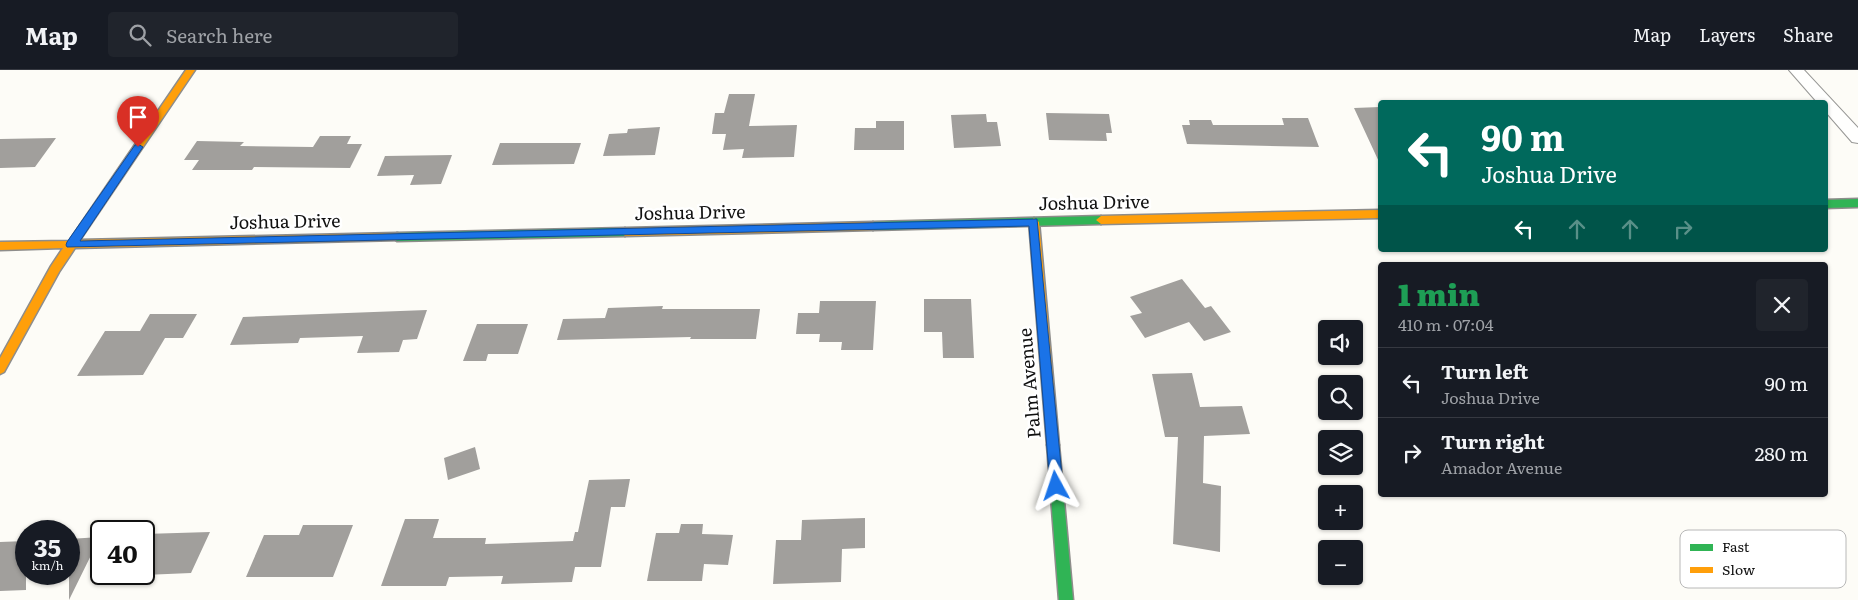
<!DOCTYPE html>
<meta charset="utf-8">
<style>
body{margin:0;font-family:Literata,serif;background:#20242c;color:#f1f3f6;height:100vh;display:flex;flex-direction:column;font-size:19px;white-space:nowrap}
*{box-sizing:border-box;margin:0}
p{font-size:16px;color:#9ea1a6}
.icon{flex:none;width:28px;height:28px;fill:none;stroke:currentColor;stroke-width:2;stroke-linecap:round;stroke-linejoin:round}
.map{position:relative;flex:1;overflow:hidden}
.panel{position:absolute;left:1378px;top:192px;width:450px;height:235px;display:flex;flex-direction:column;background:#171b24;border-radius:5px;box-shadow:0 1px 4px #0004}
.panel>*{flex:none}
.banner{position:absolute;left:1378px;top:30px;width:450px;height:152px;border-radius:5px;box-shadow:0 1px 4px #0004;background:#00695c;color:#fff;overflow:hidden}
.tools{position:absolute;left:1318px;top:250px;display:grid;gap:10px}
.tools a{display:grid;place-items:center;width:45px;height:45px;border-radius:5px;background:#171b24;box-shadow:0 1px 4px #0004;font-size:25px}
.speed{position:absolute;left:15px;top:450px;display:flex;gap:10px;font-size:25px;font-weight:700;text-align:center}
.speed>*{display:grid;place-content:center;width:65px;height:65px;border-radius:50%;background:#171b24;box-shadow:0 1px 4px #0004;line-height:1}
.speed small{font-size:12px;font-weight:400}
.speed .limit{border:2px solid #111;border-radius:8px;background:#fff;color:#111}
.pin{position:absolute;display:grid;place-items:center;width:42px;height:42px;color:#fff;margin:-51px -21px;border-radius:50% 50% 50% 0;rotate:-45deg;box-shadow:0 0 5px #0007}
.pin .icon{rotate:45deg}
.me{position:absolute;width:55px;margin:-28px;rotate:355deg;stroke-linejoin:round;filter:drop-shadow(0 0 4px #0008)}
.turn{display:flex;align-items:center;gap:18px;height:105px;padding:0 20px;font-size:22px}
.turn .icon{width:65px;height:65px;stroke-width:2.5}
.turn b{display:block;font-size:35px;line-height:42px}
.lanes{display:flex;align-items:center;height:48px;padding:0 20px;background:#0003;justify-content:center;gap:25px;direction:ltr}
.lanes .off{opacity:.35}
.round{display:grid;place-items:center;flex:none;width:52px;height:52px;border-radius:5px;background:#20242c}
.overview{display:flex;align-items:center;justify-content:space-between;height:85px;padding:0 20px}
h1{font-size:30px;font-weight:800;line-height:38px;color:#1e9e55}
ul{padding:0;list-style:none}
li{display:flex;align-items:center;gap:15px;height:70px;padding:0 20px;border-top:1px solid #363941}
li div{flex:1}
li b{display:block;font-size:19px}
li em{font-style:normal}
header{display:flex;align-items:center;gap:30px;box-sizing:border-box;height:70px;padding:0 25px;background:#171b24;border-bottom:1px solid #363941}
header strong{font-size:24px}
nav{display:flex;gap:28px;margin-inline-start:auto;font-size:18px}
.search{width:350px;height:45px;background:#20242c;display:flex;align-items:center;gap:12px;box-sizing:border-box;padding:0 18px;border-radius:5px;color:#9ea1a6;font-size:19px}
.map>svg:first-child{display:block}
</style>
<header>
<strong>Map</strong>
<div class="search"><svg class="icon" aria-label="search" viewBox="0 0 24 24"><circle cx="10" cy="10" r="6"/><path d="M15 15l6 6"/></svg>Search here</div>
<nav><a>Map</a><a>Layers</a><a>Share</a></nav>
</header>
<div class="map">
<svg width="1858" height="530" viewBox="0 0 1858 530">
<rect width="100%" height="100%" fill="#fdfcf7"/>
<path fill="#a19f9c" d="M 729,24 L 755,24 L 749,56 L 797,55 L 794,87 L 742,88 L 744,79 L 723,80 L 726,64 L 712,64 L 715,43 L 724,43 Z
M 1380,37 L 1380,94 L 1354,38 Z
M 1046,43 L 1109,44 L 1112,63 L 1106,63 L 1107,71 L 1049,70 Z
M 986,44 L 987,52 L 997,52 L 1001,76 L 954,78 L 951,45 Z
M 1282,48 L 1308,48 L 1319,77 L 1187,74 L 1182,55 L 1190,55 L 1189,50 L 1211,50 L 1213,55 L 1284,55 Z
M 876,51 L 904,51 L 904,80 L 854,80 L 855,58 L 876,58 Z
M 660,57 L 655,85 L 603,86 L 609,64 L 627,63 L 628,59 Z
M 320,66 L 351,66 L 347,74 L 362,74 L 350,98 L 254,97 L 252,100 L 192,100 L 199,90 L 184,90 L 197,71 L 244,72 L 240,76 L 313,77 Z
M 56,68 L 35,97 L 0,98 L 0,69 Z
M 500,73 L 581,73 L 574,94 L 492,95 Z
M 452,85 L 441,114 L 410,115 L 414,105 L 377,106 L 385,86 Z
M 1182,209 L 1205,238 L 1211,236 L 1231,262 L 1204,271 L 1189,252 L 1145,268 L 1130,246 L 1142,243 L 1130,227 Z
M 924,229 L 971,229 L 974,288 L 943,288 L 942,262 L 924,262 Z
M 820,231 L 876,231 L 873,280 L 841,280 L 842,272 L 819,272 L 820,264 L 796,264 L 798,243 L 819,243 Z
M 663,236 L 662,239 L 760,239 L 756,269 L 690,269 L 691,267 L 557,270 L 563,249 L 605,248 L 608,238 Z
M 427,240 L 417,269 L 403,270 L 399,282 L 357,283 L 363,266 L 300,268 L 298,273 L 230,275 L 243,247 Z
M 150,244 L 197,244 L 183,268 L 165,268 L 143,305 L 77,306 L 105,261 L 140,261 Z
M 477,254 L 528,254 L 518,284 L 488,284 L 486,291 L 463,291 Z
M 1192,303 L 1200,337 L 1242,336 L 1250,364 L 1204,366 L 1203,413 L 1221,416 L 1220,482 L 1173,474 L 1178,367 L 1165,367 L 1152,304 Z
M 475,377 L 480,399 L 448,410 L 444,388 Z
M 630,409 L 625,437 L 611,437 L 601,497 L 575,497 L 572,512 L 501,514 L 503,506 L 449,507 L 446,516 L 381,516 L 405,449 L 439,449 L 433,468 L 486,468 L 485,474 L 573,471 L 575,462 L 578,462 L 589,410 Z
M 865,448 L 865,478 L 842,479 L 841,512 L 773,514 L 776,470 L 801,470 L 802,450 Z
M 681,454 L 703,454 L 702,464 L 733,465 L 728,495 L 704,494 L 702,511 L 647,511 L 656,463 L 679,463 Z
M 303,455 L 353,455 L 333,507 L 246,507 L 264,465 L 299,465 Z
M 210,462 L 191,503 L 144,505 L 144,464 Z
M 100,467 L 69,530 L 69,469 Z
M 26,471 L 26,520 L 0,521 L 0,472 Z"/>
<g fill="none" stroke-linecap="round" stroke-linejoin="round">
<g stroke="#979795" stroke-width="2">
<path id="street" d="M 1789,0 L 1804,0 L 1858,58 L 1858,73 L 1852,72 L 1825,41 L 1825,32 L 1817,32 Z"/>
</g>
<g stroke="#8e8d8b" stroke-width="3">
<path id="fast" d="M 1858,129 L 1858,137 L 1825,138 L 1825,130 Z
M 1101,146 L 1106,150 L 1101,154 L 873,160 L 868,156 L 873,152 Z
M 625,158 L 630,162 L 625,166 L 397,171 L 392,167 L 397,163 Z
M 1053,370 L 1057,371 L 1059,375 L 1073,530 L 1059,530 L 1047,375 L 1049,371 Z"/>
</g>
<g stroke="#8e8d8b" stroke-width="3">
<path id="slow" d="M 186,0 L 195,0 L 80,170 L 397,163 L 401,164 L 402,167 L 401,170 L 75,178 L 59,202 L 4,302 L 0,304 L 0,288 L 51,196 L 63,178 L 0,180 L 0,172 L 69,171 Z
M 1380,140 L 1380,148 L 1101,154 L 1096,150 L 1101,146 Z
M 1034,148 L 1039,152 L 1059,375 L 1057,379 L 1053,380 L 1049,379 L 1047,375 L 1029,152 Z
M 873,152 L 878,156 L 873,160 L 625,166 L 620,162 L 625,158 Z"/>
</g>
<use href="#street" fill="#fffffe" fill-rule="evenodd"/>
<use href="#fast" fill="#30b455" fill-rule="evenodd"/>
<use href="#slow" fill="#ff9f0a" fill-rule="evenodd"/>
</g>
<path fill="#1a73e8" stroke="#114b97" d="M 138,74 L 143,77 L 80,171 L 1037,149 L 1063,416 L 1061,420 L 1056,421 L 1052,420 L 1050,416 L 1029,156 L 67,177 L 66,175 L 67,172 L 135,75 Z"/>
<g text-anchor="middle" stroke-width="5" stroke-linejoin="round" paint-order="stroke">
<g font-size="18" fill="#111" stroke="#fff">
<text transform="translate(1094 133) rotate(-1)" y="6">Joshua Drive</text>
<text transform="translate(690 143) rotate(-1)" y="6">Joshua Drive</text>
<text transform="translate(285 152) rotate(-1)" y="6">Joshua Drive</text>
<text transform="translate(1030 313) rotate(-95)" y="6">Palm Avenue</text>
</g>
</g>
<rect x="1680" y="460" width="166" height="58" rx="8" fill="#fff" stroke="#b8b8b8" stroke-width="1"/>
<rect x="1690" y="474" width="23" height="7" fill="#30b455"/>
<rect x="1690" y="497" width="23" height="6" fill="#ff9f0a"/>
<g font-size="14" fill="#111">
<text x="1722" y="482">Fast</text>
<text x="1722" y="505">Slow</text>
</g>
</svg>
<div class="tools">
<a><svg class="icon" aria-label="sound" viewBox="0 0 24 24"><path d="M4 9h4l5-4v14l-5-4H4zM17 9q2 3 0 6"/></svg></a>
<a><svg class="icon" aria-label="search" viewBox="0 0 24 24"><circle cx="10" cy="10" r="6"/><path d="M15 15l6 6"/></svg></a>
<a><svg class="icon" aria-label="layers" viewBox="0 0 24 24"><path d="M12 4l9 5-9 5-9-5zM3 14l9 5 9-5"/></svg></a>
<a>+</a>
<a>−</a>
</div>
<div class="speed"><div>35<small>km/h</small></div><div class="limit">40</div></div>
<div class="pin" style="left:138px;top:77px;background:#d93025"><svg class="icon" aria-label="arrive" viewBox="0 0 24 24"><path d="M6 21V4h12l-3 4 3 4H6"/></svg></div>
<svg class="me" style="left:1056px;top:416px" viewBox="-20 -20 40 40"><path d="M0-17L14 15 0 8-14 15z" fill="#1a73e8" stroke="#fff" stroke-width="4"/></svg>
<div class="banner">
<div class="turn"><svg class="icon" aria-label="left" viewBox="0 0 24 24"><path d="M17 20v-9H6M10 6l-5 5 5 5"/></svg><div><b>90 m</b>Joshua Drive</div></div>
<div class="lanes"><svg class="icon" aria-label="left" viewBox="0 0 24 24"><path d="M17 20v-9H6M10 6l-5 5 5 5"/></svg><svg class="icon off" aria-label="ahead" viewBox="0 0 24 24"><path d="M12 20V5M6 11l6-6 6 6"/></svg><svg class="icon off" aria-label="ahead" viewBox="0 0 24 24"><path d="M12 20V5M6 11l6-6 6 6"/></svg><svg class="icon off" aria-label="right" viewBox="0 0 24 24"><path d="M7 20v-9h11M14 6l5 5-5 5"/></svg></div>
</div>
<section class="panel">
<div class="overview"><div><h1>1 min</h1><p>410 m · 07:04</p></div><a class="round"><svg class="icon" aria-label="close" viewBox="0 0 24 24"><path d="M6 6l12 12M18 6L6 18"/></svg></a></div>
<ul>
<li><svg class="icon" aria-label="left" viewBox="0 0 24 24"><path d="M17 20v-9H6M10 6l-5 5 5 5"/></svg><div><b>Turn left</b><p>Joshua Drive</p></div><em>90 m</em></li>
<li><svg class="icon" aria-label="right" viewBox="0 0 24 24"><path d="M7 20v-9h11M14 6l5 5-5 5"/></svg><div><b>Turn right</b><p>Amador Avenue</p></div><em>280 m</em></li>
</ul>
</section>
</div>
